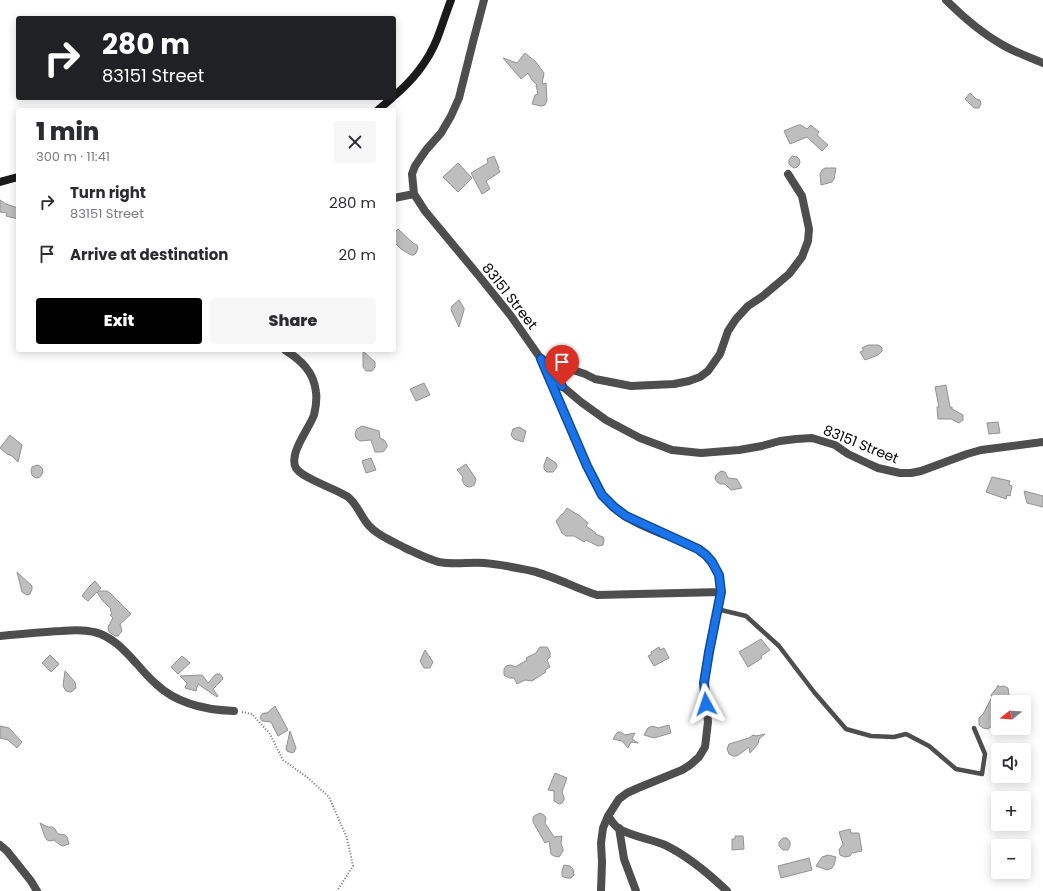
<!DOCTYPE html>
<meta charset="utf-8">
<style>
body{margin:0;font-family:Poppins,sans-serif;background:#f7f7f7;color:#2b2b33;height:100vh;display:flex;flex-direction:column;font-size:15px;white-space:nowrap}
*{box-sizing:border-box;margin:0}
p{font-size:13px;color:#7c7c81}
.icon{flex:none;width:22px;height:22px;fill:none;stroke:currentColor;stroke-width:2;stroke-linecap:round;stroke-linejoin:round}
.map{position:relative;flex:1;overflow:hidden}
.panel{position:absolute;left:16px;top:108px;width:380px;height:244px;display:flex;flex-direction:column;background:#fff;border-radius:4px;box-shadow:0 2px 10px #0003}
.panel>*{flex:none}
.hud{position:absolute;left:16px;top:16px;width:380px;height:84px;border-radius:4px;box-shadow:0 2px 10px #0003;background:#202124;color:#fff;overflow:hidden}
.needle{width:26px;rotate:253deg}
.controls{position:absolute;left:991px;top:695px;display:grid;gap:8px}
.controls a{display:grid;place-items:center;width:40px;height:40px;border-radius:4px;background:#fff;box-shadow:0 2px 10px #0003;font-size:20px}
.pin{position:absolute;display:grid;place-items:center;width:34px;height:34px;color:#fff;margin:-41px -17px;border-radius:50% 50% 50% 0;rotate:-45deg;box-shadow:0 0 4px #0007}
.pin .icon{rotate:45deg}
.me{position:absolute;width:44px;margin:-22px;rotate:355deg;stroke-linejoin:round;filter:drop-shadow(0 0 3px #0008)}
.turn{display:flex;align-items:center;gap:14px;height:84px;padding:0 20px;font-size:18px}
.turn .icon{width:52px;height:52px;stroke-width:2.5}
.turn b{display:block;font-size:28px;line-height:34px}
.round{display:grid;place-items:center;flex:none;width:42px;height:42px;border-radius:4px;background:#f7f7f7}
.headline{display:flex;align-items:center;justify-content:space-between;height:68px;padding:0 20px}
h1{font-size:24px;font-weight:800;line-height:30px}
.primary-button{display:flex;gap:8px;margin-top:auto;padding:8px 20px}
.primary-button a{flex:1;height:46px;border-radius:4px;background:#000;color:#fff;font-size:16px;font-weight:800;line-height:46px;text-align:center}
.primary-button a+a{background:#f7f7f7;color:#2b2b33}
ul{padding:0;list-style:none}
li{display:flex;align-items:center;gap:12px;height:52px;padding:0 20px}
li div{flex:1}
li b{display:block;font-size:15px}
li em{font-style:normal}
.map>svg:first-child{display:block}
</style>
<div class="map">
<svg width="1043" height="891" viewBox="0 0 1043 891">
<rect width="100%" height="100%" fill="#fff"/>
<path fill="#bebebe" stroke="#929292" d="M 525,53 L 536,62 L 544,73 L 542,84 L 546,83 L 547,101 L 545,105 L 541,106 L 532,104 L 535,95 L 538,94 L 536,85 L 537,85 L 532,80 L 528,73 L 521,79 L 503,58 L 517,63 Z
M 970,93 L 976,99 L 980,100 L 981,104 L 979,108 L 974,108 L 965,99 Z
M 798,125 L 801,125 L 807,129 L 811,125 L 819,132 L 817,135 L 828,145 L 822,151 L 807,137 L 790,144 L 784,131 Z
M 494,156 L 499,168 L 498,168 L 500,172 L 486,181 L 490,189 L 482,194 L 471,173 L 488,163 L 487,159 Z
M 792,156 L 797,157 L 799,159 L 800,162 L 799,165 L 797,167 L 794,168 L 791,166 L 789,164 L 789,160 Z
M 458,163 L 472,178 L 458,192 L 443,177 Z
M 825,168 L 836,168 L 834,179 L 832,182 L 821,185 L 820,174 L 822,170 Z
M 0,200 L 6,204 L 18,208 L 18,219 L 6,216 L 7,213 L 0,212 Z
M 398,229 L 413,243 L 417,245 L 418,248 L 416,253 L 414,255 L 411,255 L 401,249 L 394,242 L 394,233 Z
M 459,300 L 464,308 L 464,310 L 459,327 L 452,312 L 451,309 L 452,306 Z
M 868,345 L 878,345 L 880,346 L 882,348 L 882,351 L 878,355 L 865,360 L 860,352 L 864,350 L 862,348 Z
M 363,351 L 375,362 L 375,367 L 372,371 L 366,371 L 363,367 Z
M 424,383 L 430,395 L 416,401 L 410,389 Z
M 946,385 L 950,407 L 952,407 L 952,409 L 963,415 L 963,420 L 959,423 L 951,419 L 938,419 L 937,407 L 939,407 L 935,387 Z
M 998,422 L 1000,433 L 989,434 L 987,423 Z
M 362,426 L 379,431 L 380,438 L 384,440 L 387,444 L 387,447 L 384,451 L 381,452 L 375,452 L 371,440 L 360,441 L 356,438 L 355,433 L 357,429 Z
M 519,427 L 526,431 L 523,442 L 514,439 L 511,435 L 513,429 Z
M 10,435 L 22,445 L 18,462 L 12,456 L 7,454 L 0,448 Z
M 547,457 L 556,463 L 557,467 L 553,472 L 547,472 L 544,469 L 544,465 Z
M 371,458 L 376,470 L 366,473 L 362,461 Z
M 466,464 L 476,479 L 475,483 L 474,485 L 470,487 L 466,486 L 464,484 L 462,480 L 463,477 L 457,470 Z
M 37,465 L 40,466 L 42,468 L 43,471 L 42,474 L 40,477 L 37,478 L 34,477 L 32,475 L 31,472 L 32,467 Z
M 721,471 L 725,472 L 728,478 L 737,479 L 742,488 L 731,490 L 725,484 L 720,484 L 717,482 L 715,479 L 716,475 Z
M 992,477 L 1010,481 L 1009,485 L 1012,486 L 1010,496 L 1007,495 L 1006,499 L 986,492 Z
M 1024,491 L 1043,496 L 1043,507 L 1027,503 Z
M 567,508 L 580,516 L 588,523 L 586,526 L 596,533 L 595,534 L 603,537 L 604,540 L 603,545 L 598,546 L 586,540 L 584,542 L 574,536 L 566,536 L 562,533 L 556,521 L 562,514 L 563,514 Z
M 17,572 L 32,586 L 32,589 L 30,594 L 27,595 L 22,592 Z
M 95,581 L 101,588 L 98,591 L 107,591 L 110,593 L 131,614 L 120,624 L 122,631 L 118,636 L 115,636 L 109,632 L 108,627 L 113,618 L 110,615 L 112,613 L 110,610 L 111,609 L 102,600 L 97,592 L 88,601 L 82,596 L 88,588 Z
M 761,639 L 770,650 L 761,656 L 762,658 L 748,667 L 739,652 Z
M 540,647 L 547,647 L 550,652 L 550,657 L 547,660 L 550,667 L 545,670 L 546,672 L 532,681 L 525,680 L 517,684 L 514,678 L 509,678 L 504,675 L 504,669 L 506,666 L 511,665 L 515,667 L 527,660 L 526,658 L 536,653 Z
M 659,647 L 660,650 L 664,648 L 669,658 L 654,666 L 648,656 L 652,654 L 651,652 Z
M 425,650 L 433,662 L 430,668 L 424,668 L 420,661 Z
M 50,655 L 59,664 L 51,672 L 42,663 Z
M 182,656 L 190,663 L 178,674 L 171,667 Z
M 65,671 L 75,682 L 76,688 L 71,692 L 66,691 L 63,686 Z
M 216,674 L 220,674 L 223,678 L 222,680 L 213,689 L 218,696 L 217,697 L 198,684 L 196,691 L 185,688 L 187,683 L 180,676 L 201,675 L 203,676 L 208,683 Z
M 998,685 L 998,687 L 1004,686 L 1008,688 L 1009,695 L 1005,702 L 998,702 L 998,713 L 992,726 L 988,729 L 983,728 L 979,725 L 979,718 L 983,714 L 992,697 L 991,695 L 996,689 Z
M 275,706 L 288,730 L 278,736 L 271,722 L 262,721 L 260,718 L 262,714 L 264,713 L 267,713 Z
M 669,725 L 671,733 L 654,738 L 644,735 L 648,728 L 652,726 L 658,728 Z
M 0,726 L 9,728 L 22,742 L 17,748 L 8,740 L 0,738 Z
M 290,731 L 296,748 L 294,752 L 292,753 L 287,751 L 286,749 Z
M 618,732 L 621,732 L 625,735 L 635,733 L 632,739 L 638,743 L 631,742 L 628,748 L 622,741 L 613,739 L 616,734 Z
M 765,734 L 759,739 L 758,744 L 750,753 L 749,747 L 737,756 L 733,756 L 729,754 L 727,749 L 729,744 L 749,738 L 753,735 L 756,736 Z
M 555,773 L 567,778 L 562,792 L 564,797 L 564,800 L 562,803 L 559,804 L 554,801 L 554,791 L 548,790 Z
M 540,813 L 545,816 L 546,818 L 545,823 L 554,837 L 562,836 L 561,844 L 563,849 L 563,851 L 559,857 L 554,856 L 551,854 L 549,841 L 545,843 L 533,822 L 533,818 L 534,816 Z
M 40,823 L 48,827 L 52,827 L 54,828 L 58,834 L 65,835 L 67,837 L 69,844 L 63,846 L 60,845 L 54,840 L 50,841 L 47,840 L 45,837 Z
M 850,829 L 851,833 L 859,833 L 862,851 L 852,853 L 850,856 L 845,857 L 840,855 L 839,850 L 843,844 L 839,832 Z
M 735,836 L 743,836 L 744,849 L 732,850 L 732,839 L 735,839 Z
M 783,838 L 787,838 L 790,842 L 790,846 L 788,850 L 783,850 L 779,846 L 779,842 Z
M 828,855 L 836,857 L 834,865 L 832,868 L 827,870 L 816,866 L 822,857 Z
M 809,858 L 812,870 L 781,878 L 778,866 Z
M 564,865 L 570,866 L 573,869 L 574,875 L 571,878 L 567,878 L 563,877 L 562,875 L 562,871 Z"/>
<g fill="none" stroke-linecap="round" stroke-linejoin="round">
<path stroke="#707070" stroke-width="2" stroke-dasharray="1 2" stroke-linecap="butt" d="M 242,712 L 252,714 L 270,734 L 283,760 L 308,778 L 329,797 L 347,838 L 353,866 L 337,891"/>
<path stroke="#4e4e4e" stroke-width="4.5" d="M 717,609 L 746,616 L 779,646 L 814,692 L 846,729 L 871,736 L 894,737 L 906,734 L 929,746 L 956,769 L 982,774 L 985,754 L 974,728"/>
<path stroke="#4e4e4e" stroke-width="8" d="M 484,0 L 474,38 L 459,98 L 451,116 L 441,133 L 426,150 L 415,166 L 412,174 L 414,194 L 425,211 L 479,276 L 511,316 L 541,359 L 562,386 L 581,402 L 606,420 L 640,438 L 672,450 L 701,453 L 739,450 L 762,446 L 780,441 L 796,439 L 812,438 L 835,445 L 848,454 L 867,463 L 878,468 L 900,473 L 911,473 L 921,471 L 967,454 L 981,450 L 1043,442
M 946,0 C 963,17 980,32 1001,44 C 1014,52 1029,57 1043,63
M 394,198 L 414,194
M 285,350 C 301,360 314,372 316,392 C 317,400 316,407 314,415 C 309,429 288,454 296,468 C 301,478 337,489 348,497 C 356,503 360,514 366,522 C 370,528 377,533 384,537 C 391,541 398,544 405,548 C 416,553 427,559 439,562 C 453,565 469,562 484,563 C 499,564 517,568 532,571 C 554,576 575,588 597,595 L 721,592
M 0,636 C 20,634 40,632 61,631 C 71,630 83,629 94,632 C 112,636 125,651 137,664 C 143,671 149,678 156,684 C 177,704 205,710 234,711
M 608,816 C 611,820 614,825 618,828 C 629,836 652,839 665,845 C 688,856 708,873 727,891
M 619,828 L 624,859 L 636,891
M 0,845 L 7,851 L 31,881 L 37,891
M 601,891 L 602,862 L 601,843 L 603,828 L 608,816 L 619,799 L 627,793 L 638,788 L 682,770 L 690,765 L 699,757 L 705,747 L 708,722 L 704,683 L 709,652 L 721,592 L 719,575 L 712,562 L 706,555 L 698,549 C 672,536 636,527 614,508 C 594,490 584,458 573,434 C 562,409 552,384 541,359 L 585,374 L 595,379 L 631,386 L 674,384 L 689,381 L 700,377 L 708,371 L 720,354 L 728,331 L 736,319 L 748,306 L 763,296 L 789,274 L 802,257 L 808,241 L 809,229 L 802,196 L 788,174"/>
<path stroke="#1b1b1b" stroke-width="8" d="M 394,96 C 412,81 428,61 437,39 C 442,26 446,13 451,0
M 378,110 L 392,98
M 0,182 L 18,177"/>
</g>
<g fill="none" stroke-linecap="round" stroke-linejoin="round">
<g stroke="#114b97" stroke-width="10">
<path id="route" d="M 562,386 L 541,359 L 587,466 L 602,495 L 614,507 L 626,516 L 698,549 L 706,555 L 712,562 L 719,575 L 721,592 L 709,652 L 704,683 L 706,704"/>
</g>
<use href="#route" stroke="#1a73e8" stroke-width="7"/>
</g>
<g text-anchor="middle" stroke-width="3" stroke-linejoin="round" paint-order="stroke">
<g font-size="14" fill="#000" stroke="#fff">
<text transform="translate(510 296) rotate(52)" y="5">83151 Street</text>
<text transform="translate(861 444) rotate(22)" y="5">83151 Street</text>
</g>
</g>
</svg>
<div class="controls">
<a><svg class="needle" viewBox="-14 -14 28 28"><path d="M0-13l5 13h-10z" fill="#e53935"/><path d="M0 13l5-13h-10z" fill="#7c7c81"/></svg></a>
<a><svg class="icon" aria-label="sound" viewBox="0 0 24 24"><path d="M4 9h4l5-4v14l-5-4H4zM17 9q2 3 0 6"/></svg></a>
<a>+</a>
<a>−</a>
</div>
<div class="pin" style="left:562px;top:386px;background:#d93025"><svg class="icon" aria-label="arrive" viewBox="0 0 24 24"><path d="M6 21V4h12l-3 4 3 4H6"/></svg></div>
<svg class="me" style="left:706px;top:704px" viewBox="-20 -20 40 40"><path d="M0-17L14 15 0 8-14 15z" fill="#1a73e8" stroke="#fff" stroke-width="4"/></svg>
<div class="hud">
<div class="turn"><svg class="icon" aria-label="right" viewBox="0 0 24 24"><path d="M7 20v-9h11M14 6l5 5-5 5"/></svg><div><b>280 m</b>83151 Street</div></div>
</div>
<section class="panel">
<div class="headline"><div><h1>1 min</h1><p>300 m · 11:41</p></div><a class="round"><svg class="icon" aria-label="close" viewBox="0 0 24 24"><path d="M6 6l12 12M18 6L6 18"/></svg></a></div>
<ul>
<li><svg class="icon" aria-label="right" viewBox="0 0 24 24"><path d="M7 20v-9h11M14 6l5 5-5 5"/></svg><div><b>Turn right</b><p>83151 Street</p></div><em>280 m</em></li>
<li><svg class="icon" aria-label="arrive" viewBox="0 0 24 24"><path d="M6 21V4h12l-3 4 3 4H6"/></svg><div><b>Arrive at destination</b></div><em>20 m</em></li>
</ul>
<div class="primary-button"><a>Exit</a><a>Share</a></div>
</section>
</div>
